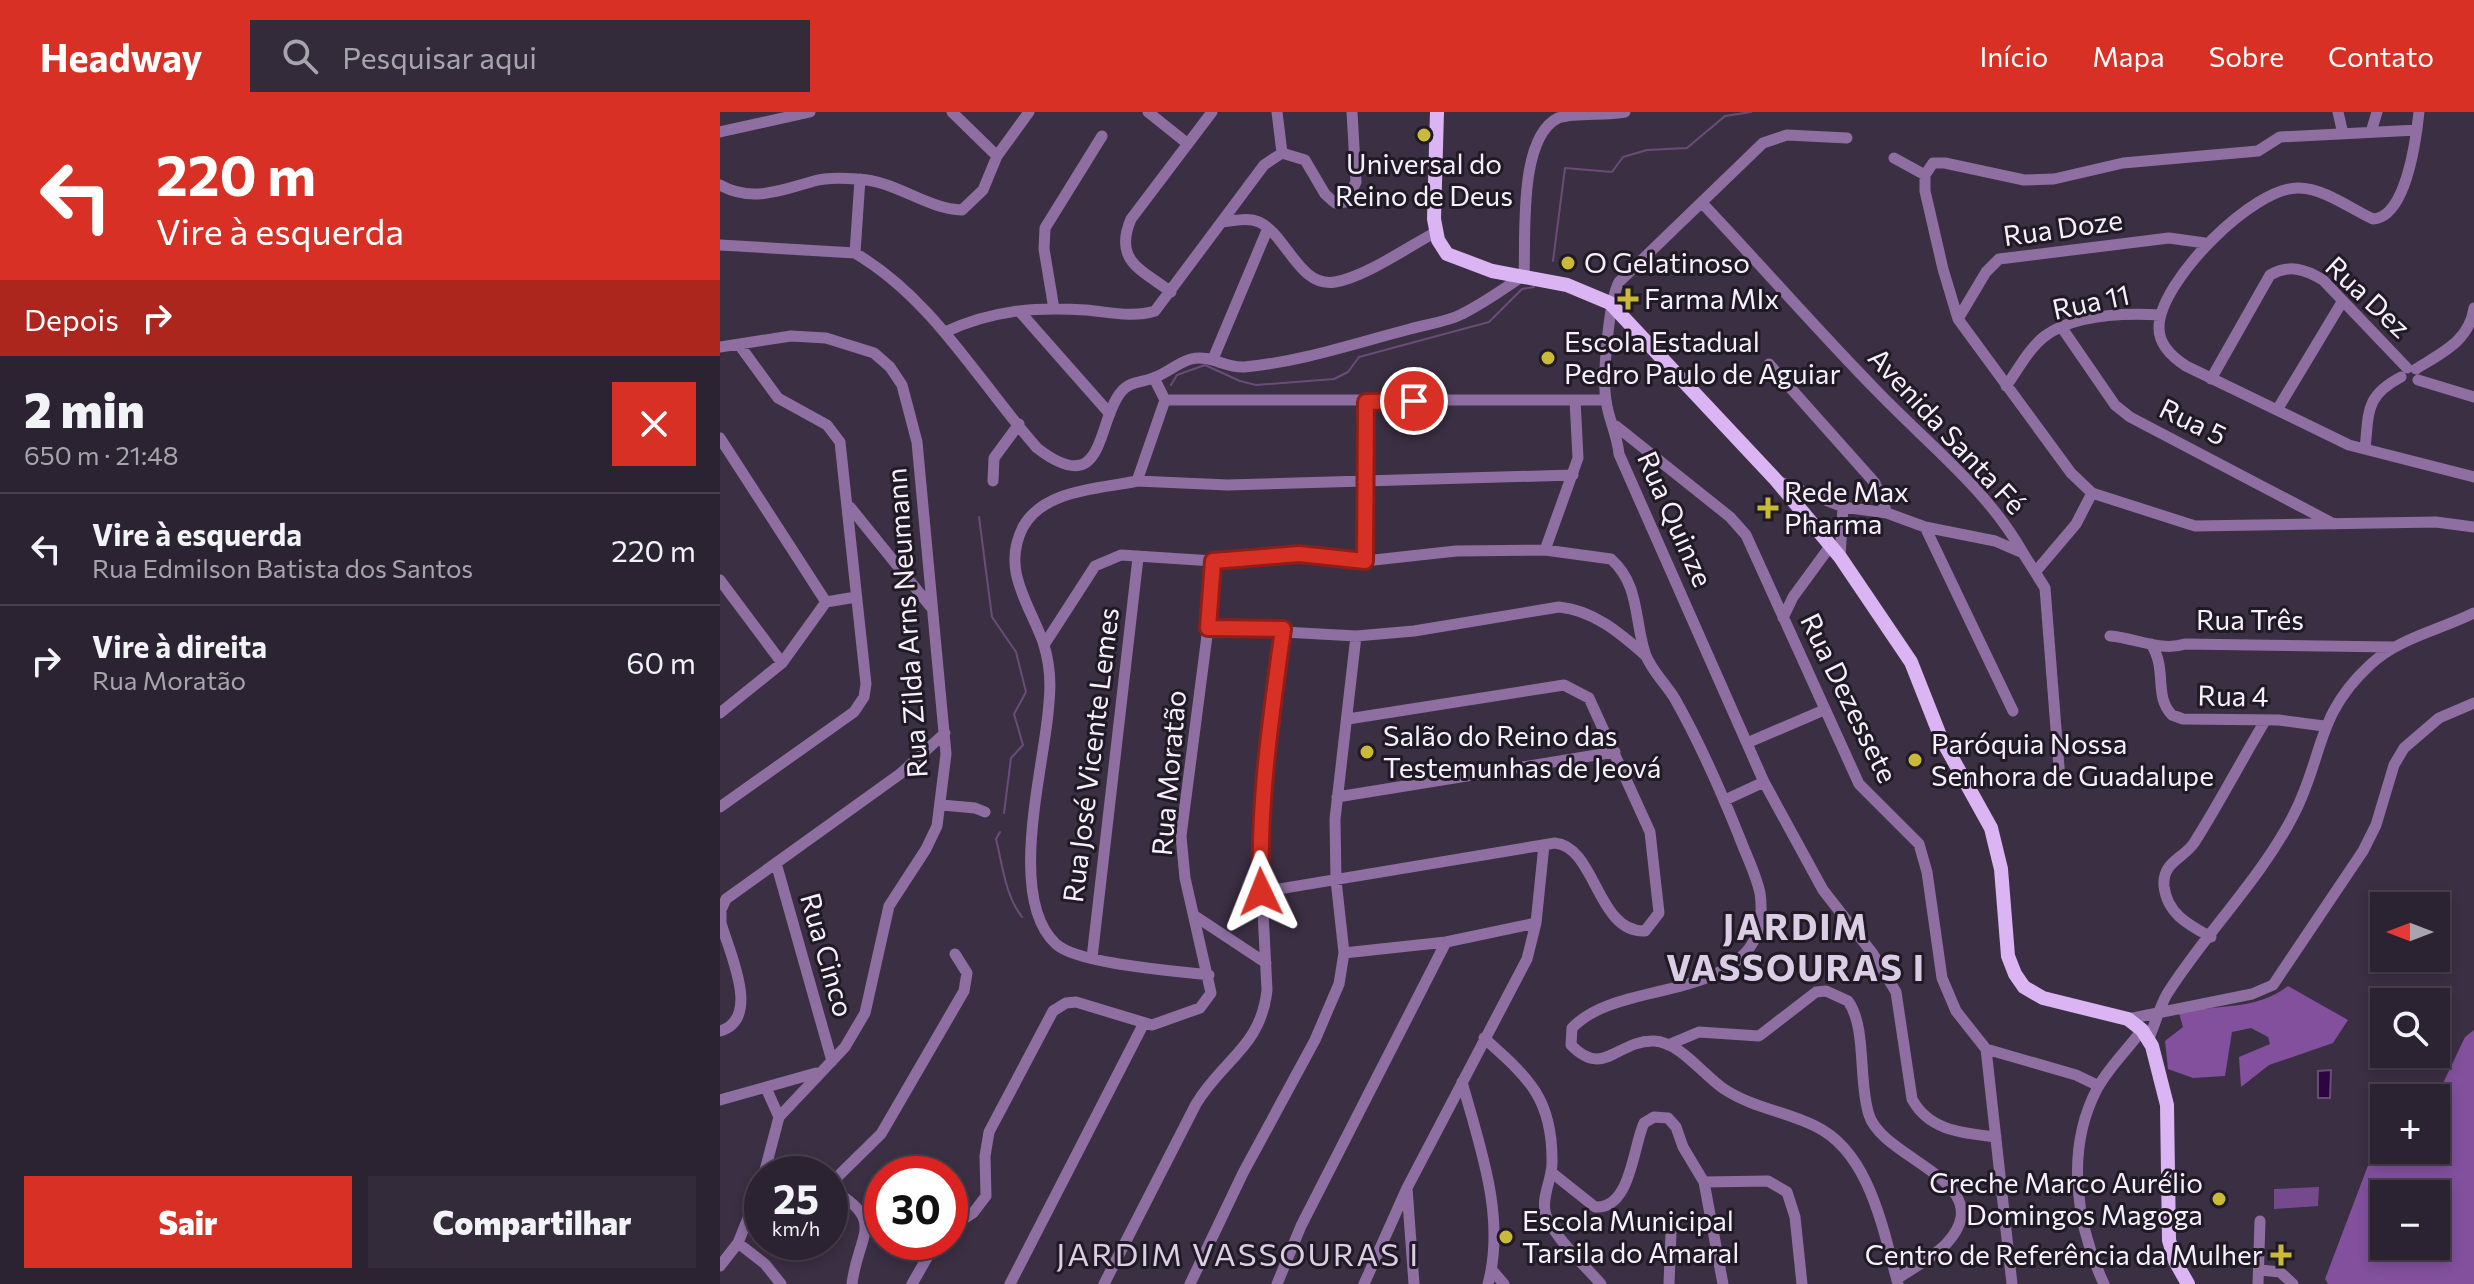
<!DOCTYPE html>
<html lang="pt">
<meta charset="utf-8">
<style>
body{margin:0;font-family:Commissioner,sans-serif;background:#342b3a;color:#f1f3f6;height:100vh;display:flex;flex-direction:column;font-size:30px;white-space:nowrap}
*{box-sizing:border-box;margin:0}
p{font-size:26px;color:#a6a4ac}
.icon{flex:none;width:44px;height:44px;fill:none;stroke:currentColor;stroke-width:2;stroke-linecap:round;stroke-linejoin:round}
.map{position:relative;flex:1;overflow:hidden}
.sheet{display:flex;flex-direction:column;background:#2c2332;width:720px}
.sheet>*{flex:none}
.hud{background:#d93025;color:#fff;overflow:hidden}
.needle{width:52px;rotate:270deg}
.buttons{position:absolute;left:1650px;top:780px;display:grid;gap:16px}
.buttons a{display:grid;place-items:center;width:80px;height:80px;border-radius:0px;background:#2c2332;box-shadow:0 4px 12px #0003,0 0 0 2px #48404d;font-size:40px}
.speed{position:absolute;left:24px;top:1044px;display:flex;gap:16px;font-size:40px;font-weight:700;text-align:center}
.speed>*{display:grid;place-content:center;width:104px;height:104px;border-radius:50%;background:#2c2332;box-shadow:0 4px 12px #0003,0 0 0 2px #48404d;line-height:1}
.speed small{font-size:20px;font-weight:400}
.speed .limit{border:12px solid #d22;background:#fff;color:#111}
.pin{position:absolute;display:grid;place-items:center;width:68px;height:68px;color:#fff;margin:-34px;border:4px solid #fff;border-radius:50%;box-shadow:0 2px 8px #0007}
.me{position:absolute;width:88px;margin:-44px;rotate:358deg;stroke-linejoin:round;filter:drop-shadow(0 0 6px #0008)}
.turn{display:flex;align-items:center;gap:28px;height:168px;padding:0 24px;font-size:36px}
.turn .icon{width:104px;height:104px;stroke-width:2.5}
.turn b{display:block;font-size:56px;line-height:68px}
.then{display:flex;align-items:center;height:76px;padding:0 24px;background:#0003;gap:16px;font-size:30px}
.round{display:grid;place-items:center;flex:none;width:84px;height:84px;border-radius:0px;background:#342b3a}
.summary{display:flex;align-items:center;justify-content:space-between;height:136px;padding:0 24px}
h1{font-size:48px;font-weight:800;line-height:60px}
.action{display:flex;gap:16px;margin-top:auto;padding:16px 24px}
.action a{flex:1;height:92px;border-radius:0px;background:#d93025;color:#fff;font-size:32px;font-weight:800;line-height:92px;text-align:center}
.action a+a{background:#342b3a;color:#f1f3f6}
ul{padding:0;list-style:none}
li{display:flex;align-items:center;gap:24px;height:112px;padding:0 24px;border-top:2px solid #48404d}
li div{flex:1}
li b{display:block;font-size:30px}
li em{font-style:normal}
header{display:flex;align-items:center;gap:48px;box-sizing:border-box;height:112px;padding:0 40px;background:#d93025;color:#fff}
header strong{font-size:38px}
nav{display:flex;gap:44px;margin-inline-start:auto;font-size:28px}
.search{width:560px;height:72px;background:#342b3a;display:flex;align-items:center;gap:20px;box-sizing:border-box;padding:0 28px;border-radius:0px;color:#a6a4ac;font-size:30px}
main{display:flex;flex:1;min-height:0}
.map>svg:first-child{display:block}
</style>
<header>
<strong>Headway</strong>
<div class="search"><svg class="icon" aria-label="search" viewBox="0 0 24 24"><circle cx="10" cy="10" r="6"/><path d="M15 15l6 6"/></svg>Pesquisar aqui</div>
<nav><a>Início</a><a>Mapa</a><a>Sobre</a><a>Contato</a></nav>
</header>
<main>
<section class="sheet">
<div class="hud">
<div class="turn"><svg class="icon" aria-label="left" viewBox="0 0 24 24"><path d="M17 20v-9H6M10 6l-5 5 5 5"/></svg><div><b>220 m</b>Vire à esquerda</div></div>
<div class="then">Depois<svg class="icon" aria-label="right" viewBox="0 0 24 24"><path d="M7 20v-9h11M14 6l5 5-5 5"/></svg></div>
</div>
<div class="summary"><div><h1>2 min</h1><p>650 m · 21:48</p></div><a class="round" style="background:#d93025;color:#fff"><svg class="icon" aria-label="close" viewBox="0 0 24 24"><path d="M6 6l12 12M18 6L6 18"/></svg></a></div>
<ul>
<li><svg class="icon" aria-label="left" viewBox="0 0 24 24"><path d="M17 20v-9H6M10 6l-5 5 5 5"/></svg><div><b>Vire à esquerda</b><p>Rua Edmilson Batista dos Santos</p></div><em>220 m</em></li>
<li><svg class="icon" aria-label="right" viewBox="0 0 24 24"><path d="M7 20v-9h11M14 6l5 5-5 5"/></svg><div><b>Vire à direita</b><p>Rua Moratão</p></div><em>60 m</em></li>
</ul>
<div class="action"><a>Sair</a><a>Compartilhar</a></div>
</section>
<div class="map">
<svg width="1754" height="1172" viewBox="0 0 1754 1172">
<rect width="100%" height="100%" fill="#3b2f43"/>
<path fill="#754a8d" d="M 1599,1075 L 1598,1094 L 1554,1097 L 1554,1077 Z"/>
<path fill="#82509d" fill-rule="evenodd" d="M 1568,874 L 1628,908 L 1613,931 L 1549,953 L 1521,975 L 1519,945 L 1550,932 L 1548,925 L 1531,916 L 1512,920 L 1505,964 L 1473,966 L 1448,957 L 1445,929 L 1463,915 L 1459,901 C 1497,892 1536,899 1568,874 Z
M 1754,918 L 1754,1172 L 1608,1172 L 1605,1167 L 1655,1035 L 1664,1029 L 1664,1038 L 1716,1038 L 1716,986 L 1745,925 ZM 1664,1082 L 1716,1082 L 1716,1134 L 1664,1134 Z"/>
<path fill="#2d063f" stroke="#6a4c78" stroke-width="2" d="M 1611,958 L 1610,986 L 1598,986 L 1598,959 Z"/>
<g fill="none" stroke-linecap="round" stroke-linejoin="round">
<path stroke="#6a4c78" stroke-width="2" d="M 833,149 L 845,56 L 892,60 L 903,45 L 927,38 L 967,36 L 1005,4 L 1031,0
M 451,273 L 457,263 L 485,253 L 520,269 L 536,273 L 614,267 L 628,260 L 639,245 L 769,210 L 802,177 L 814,175
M 259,405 L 272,505 L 296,540 L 306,580 L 294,602 L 303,633 L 291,646 L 284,701
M 280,720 L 276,727 C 283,755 285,783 302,805"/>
<path stroke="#8f6fa2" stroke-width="11" d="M 232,0 L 277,44
M 428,0 L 468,32
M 557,0 L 562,41
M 1618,0 L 1623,22
M 1699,0 C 1696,28 1686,105 1653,107 C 1631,97 1605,77 1580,76 C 1534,73 1438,171 1439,216 C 1439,233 1452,245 1466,254 L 1629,333 L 1754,365
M 0,20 L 90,0
M 1651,20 L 1657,0
M 1127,26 L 1067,23 L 1043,31 L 899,170 C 889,188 882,266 886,288 C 888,306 897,322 899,342 L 1044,670 L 1103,778 L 1153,842 L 1176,880 L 1192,987 C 1209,1019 1243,1021 1276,1025
M 1174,46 L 1205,63
M 1205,63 L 1205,79 L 1223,157 L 1238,207 L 1351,361 L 1372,381 L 1475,414 L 1716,410 L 1754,415
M 1205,63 L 1213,51 L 1225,51 L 1304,68 L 1334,67 L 1403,51 L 1538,39 L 1560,25 L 1697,18
M 0,73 C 32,91 62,78 94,69 C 107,65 124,66 137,67 C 175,68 206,97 242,98 L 263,78 L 277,44 L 309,0
M 983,92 C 1041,153 1097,218 1157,279 C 1206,330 1268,378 1303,441
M 502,110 C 514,109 528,105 539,110 C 567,123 579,176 615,170 C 645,165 688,135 716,120
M 0,133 L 135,141 C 214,188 258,269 317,336 C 386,389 376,310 401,280 C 410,269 421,271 433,266 C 446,262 457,251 471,247 C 490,242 505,256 524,255 C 580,250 636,231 690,217 C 707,212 727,210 742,202 C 764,191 784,177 804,163 C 806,124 798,26 838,6 C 856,0 885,4 905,0
M 135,141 L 140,67
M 451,180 C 422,158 393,149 411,107 L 492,0
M 334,197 L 324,137 L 325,116 L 382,24
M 300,200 L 390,302
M 1238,207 L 1266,160 L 1279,147 L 1449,126 L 1485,131
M 1342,216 L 1395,293 L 1410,305 L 1614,412
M 225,220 C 272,198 314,195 366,198 C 389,200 413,206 435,199 L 544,53 L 562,41 L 585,48 L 605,82 L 615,91 L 626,90 L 636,70 L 632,0
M 0,235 L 71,224 L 106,226 L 154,241 L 170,255 L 182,273 L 197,330 L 226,642 L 217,714 L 206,737 L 169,794 L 145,901 L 125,935 L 59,1005 L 44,1062
M 493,247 L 548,116
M 1049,252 L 1155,371 L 1167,401
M 1696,257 C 1723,240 1749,229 1754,196
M 434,266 L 445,288
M 1491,267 L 1550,163 C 1569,152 1585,157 1603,168 L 1687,256
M 1698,268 L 1754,285
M 1286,274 C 1298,258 1309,236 1325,224 C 1355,202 1406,201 1441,203
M 445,288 L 417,369 C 380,377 324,377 303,415 C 281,458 309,491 323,530 C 329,548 331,571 329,590 C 326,650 285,785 336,832 C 357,852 457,859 489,863
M 445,288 L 886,288
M 1557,298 L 1622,190
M 896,314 L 1010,405 L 1026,423 L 1139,672 L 1199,732 L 1207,760 L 1222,866 L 1236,899 L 1266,937 L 1356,963 L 1379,974
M 0,326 L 106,490
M 1645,337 C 1649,299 1645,284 1681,265
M 273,369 L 274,346 L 299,312
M 417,369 L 508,373 L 853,363
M 1058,369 L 1123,395 L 1167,401 L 1205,415 L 1275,429 L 1303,441 L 1325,476 L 1340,668
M 130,395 L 210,494
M 1205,415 L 1293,599
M 825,438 L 858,346 L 855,288
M 1120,445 L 1123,395
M 645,449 L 646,290
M 1317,458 L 1356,412 L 1372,381
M 0,468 L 62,551
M 1063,506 L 1073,485 L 1111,433
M 488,516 L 636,524 L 694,519 L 839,495 C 873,498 900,521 925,543
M 1390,524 C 1416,526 1441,540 1465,532 L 1673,535
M 1431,532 C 1448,558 1433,583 1452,603 L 1463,607 L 1559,608 L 1604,614
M 324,533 L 375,454 L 401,443 L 493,449 L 579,442 L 645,449 L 736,439 L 825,438 L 891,447 C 920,473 914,507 925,541 C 930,557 946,572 955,587 C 980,631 1000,677 1019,724 C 1026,743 1036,762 1040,781 C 1043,802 1041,822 1027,839 C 986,887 893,873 852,916 L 851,933 C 884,967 897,928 934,929 C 960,930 983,963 1004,977 C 1033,996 1065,999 1095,1014 C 1150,1040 1163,1118 1178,1172
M 0,601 L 62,551 L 106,490 L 136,485
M 1027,631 L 1104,598
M 617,685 L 895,640
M 1005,688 L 1044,670
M 222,693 L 255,696 L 265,700
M 0,695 L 134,600 L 144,585 L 146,572 L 120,330 L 107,313 L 58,286 L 20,234
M 56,751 L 112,949
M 541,780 L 835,731 C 876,735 877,821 925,819 L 939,801 L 930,720 L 869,586 L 844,573 L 628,607
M 475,804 L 546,851
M 1491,825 C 1469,813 1447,802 1444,774 C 1442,750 1463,747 1474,731 C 1499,692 1521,649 1545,609
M 624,841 L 726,830 L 816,811
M 372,846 L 418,446
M 1408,907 L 1532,882 L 1553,873 L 1643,739 L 1656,713 L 1674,653 L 1684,636 L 1719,606 L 1754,591
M 0,919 C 42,907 9,840 1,811 L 1,798 L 6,787 L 180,662 L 225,621
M 764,926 C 809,966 833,987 832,1051 C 832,1067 822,1083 825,1099 C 828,1119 867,1156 881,1172
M 1429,926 C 1435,912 1440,894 1447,882 C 1486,820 1541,767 1574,702 C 1604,644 1595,603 1651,552 C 1679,526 1720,518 1754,501
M 948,933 L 979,920 L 1039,924 L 1096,880 L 1106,879 L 1128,889 C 1147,915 1138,970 1149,1003 C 1163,1048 1282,1070 1227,1131 C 1214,1145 1193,1156 1177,1167
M 1266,937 L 1292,1172
M 742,970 C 760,1035 786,1105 768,1172
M 46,976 L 59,1005
M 0,988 L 96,961
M 831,1060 L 875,1095 C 911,1098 913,1034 924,1011 L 934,1005 L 948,1006 L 956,1015 L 963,1035 L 984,1070 L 1003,1172
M 984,1070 L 1048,1069 L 1067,1080 L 1075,1105 L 1082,1172
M 110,1072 L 161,1022 L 244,879 L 247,861 L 235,842
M 110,1076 C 168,1110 138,1121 132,1172
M 687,1076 L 694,1172
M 230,1116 L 253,1101 L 266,1084 L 265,1044 L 269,1020 L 333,899 L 346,891 L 356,890 L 432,913 L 480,896 L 491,881 L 465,766 L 461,724 L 488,516 L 493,449
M 18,1131 L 45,1152 L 61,1172
M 0,1154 L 18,1131 L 42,1071
M 772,1158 L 784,1172
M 1540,1158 L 1560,1160 L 1573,1172
M 192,1172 L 216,1130
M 290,1172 L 423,913
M 384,1172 L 476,992 C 503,947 541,935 547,878 L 539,722 L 563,517
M 470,1172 L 523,1061 L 595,928 L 619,872 L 624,841 L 616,768 L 615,707 L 636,524
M 557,1172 L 581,1114 L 726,830
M 644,1172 L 687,1076 L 807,847 L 816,811 L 824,733
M 949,1172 L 951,1121
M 1384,1172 C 1356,1112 1345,1038 1377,977 C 1388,956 1408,937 1422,918
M 1538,1172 L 1540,1109"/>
<path stroke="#dbb4f3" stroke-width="14" d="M 717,0 L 714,107 L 718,128 L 727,142 L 772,159 L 847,173 L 890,191 L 1056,368 L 1120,445 L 1191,550 L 1221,626 L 1271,716 L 1281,757 L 1288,844 L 1295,862 L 1304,875 L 1323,886 L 1408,907 L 1422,918 L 1432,934 L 1447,993 L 1449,1128 L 1455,1149 L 1468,1172"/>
</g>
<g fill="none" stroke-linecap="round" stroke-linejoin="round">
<g stroke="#8d1f18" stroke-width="20">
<path id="route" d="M 541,780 C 538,691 551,605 563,517 L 488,516 L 493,449 L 579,442 L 645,449 L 646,290 L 694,289"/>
</g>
<use href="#route" stroke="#d93025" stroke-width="14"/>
</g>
<g fill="#caba3a" stroke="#1f1a23" stroke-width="3">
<circle cx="704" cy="23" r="8"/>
<circle cx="848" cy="151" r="8"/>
<path d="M904 175h8v8h8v8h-8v8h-8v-8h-8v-8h8z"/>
<circle cx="828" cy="246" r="8"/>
<path d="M1044 384h8v8h8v8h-8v8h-8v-8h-8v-8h8z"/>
<circle cx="647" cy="640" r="8"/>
<circle cx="1195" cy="648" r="8"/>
<circle cx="1499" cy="1087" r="8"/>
<circle cx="786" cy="1125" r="8"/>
<path d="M1557 1131h8v8h8v8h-8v8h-8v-8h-8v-8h8z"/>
</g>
<g text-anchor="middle" stroke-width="6" stroke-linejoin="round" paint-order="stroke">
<g font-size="28" fill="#f7effc" stroke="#1f1a23" text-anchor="start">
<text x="704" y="62" text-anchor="middle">Universal do<tspan x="704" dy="32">Reino de Deus</tspan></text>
<text x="864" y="161">O Gelatinoso</text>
<text x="924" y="197">Farma MIx</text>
<text x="844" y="240">Escola Estadual<tspan x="844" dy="32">Pedro Paulo de Aguiar</tspan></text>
<text x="1064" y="390">Rede Max<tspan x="1064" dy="32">Pharma</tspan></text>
<text x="663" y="634">Salão do Reino das<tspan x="663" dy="32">Testemunhas de Jeová</tspan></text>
<text x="1211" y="642">Paróquia Nossa<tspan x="1211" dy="32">Senhora de Guadalupe</tspan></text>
<text x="1483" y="1081" text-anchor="end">Creche Marco Aurélio<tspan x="1483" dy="32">Domingos Magoga</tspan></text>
<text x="802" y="1119">Escola Municipal<tspan x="802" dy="32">Tarsila do Amaral</tspan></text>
<text x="1543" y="1153" text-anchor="end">Centro de Referência da Mulher</text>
</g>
<g font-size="28" fill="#f7effc" stroke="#1f1a23">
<text transform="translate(1343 116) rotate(-8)" y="10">Rua Doze</text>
<text transform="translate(1648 185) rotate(43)" y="10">Rua Dez</text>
<text transform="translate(1371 190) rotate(-12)" y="10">Rua 11</text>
<text transform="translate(1473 310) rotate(26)" y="10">Rua 5</text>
<text transform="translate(1227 319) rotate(47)" y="10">Avenida Santa Fé</text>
<text transform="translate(955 407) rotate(66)" y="10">Rua Quinze</text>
<text x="1530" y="518">Rua Três</text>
<text transform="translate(187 511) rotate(-94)" y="10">Rua Zilda Arns Neumann</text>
<text transform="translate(1513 584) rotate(1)" y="10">Rua 4</text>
<text transform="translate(1129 586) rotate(64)" y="10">Rua Dezessete</text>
<text transform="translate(371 643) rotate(-83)" y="10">Rua José Vicente Lemes</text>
<text transform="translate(449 661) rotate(-85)" y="10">Rua Moratão</text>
<text transform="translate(107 843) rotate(74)" y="10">Rua Cinco</text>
</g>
<g font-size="32" letter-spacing="2" fill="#dccde6" stroke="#1f1a23">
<text x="518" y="1154">JARDIM VASSOURAS I</text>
</g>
<g font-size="36" font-weight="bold" letter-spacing="2" fill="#dccde6" stroke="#1f1a23">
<text x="1076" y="828">JARDIM<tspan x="1076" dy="41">VASSOURAS I</tspan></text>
</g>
</g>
</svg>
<div class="buttons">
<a><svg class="needle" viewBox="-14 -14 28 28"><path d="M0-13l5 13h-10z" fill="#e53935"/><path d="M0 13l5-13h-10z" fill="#a6a4ac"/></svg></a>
<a><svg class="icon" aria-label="search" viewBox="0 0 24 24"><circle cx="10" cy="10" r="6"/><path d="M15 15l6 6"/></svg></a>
<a>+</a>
<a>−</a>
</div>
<div class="speed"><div>25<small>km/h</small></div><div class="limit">30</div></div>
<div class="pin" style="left:694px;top:289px;background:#d93025"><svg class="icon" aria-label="arrive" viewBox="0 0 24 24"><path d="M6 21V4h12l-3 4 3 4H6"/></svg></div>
<svg class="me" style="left:541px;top:780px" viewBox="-20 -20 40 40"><path d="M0-17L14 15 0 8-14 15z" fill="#d93025" stroke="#fff" stroke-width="4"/></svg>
</div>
</main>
